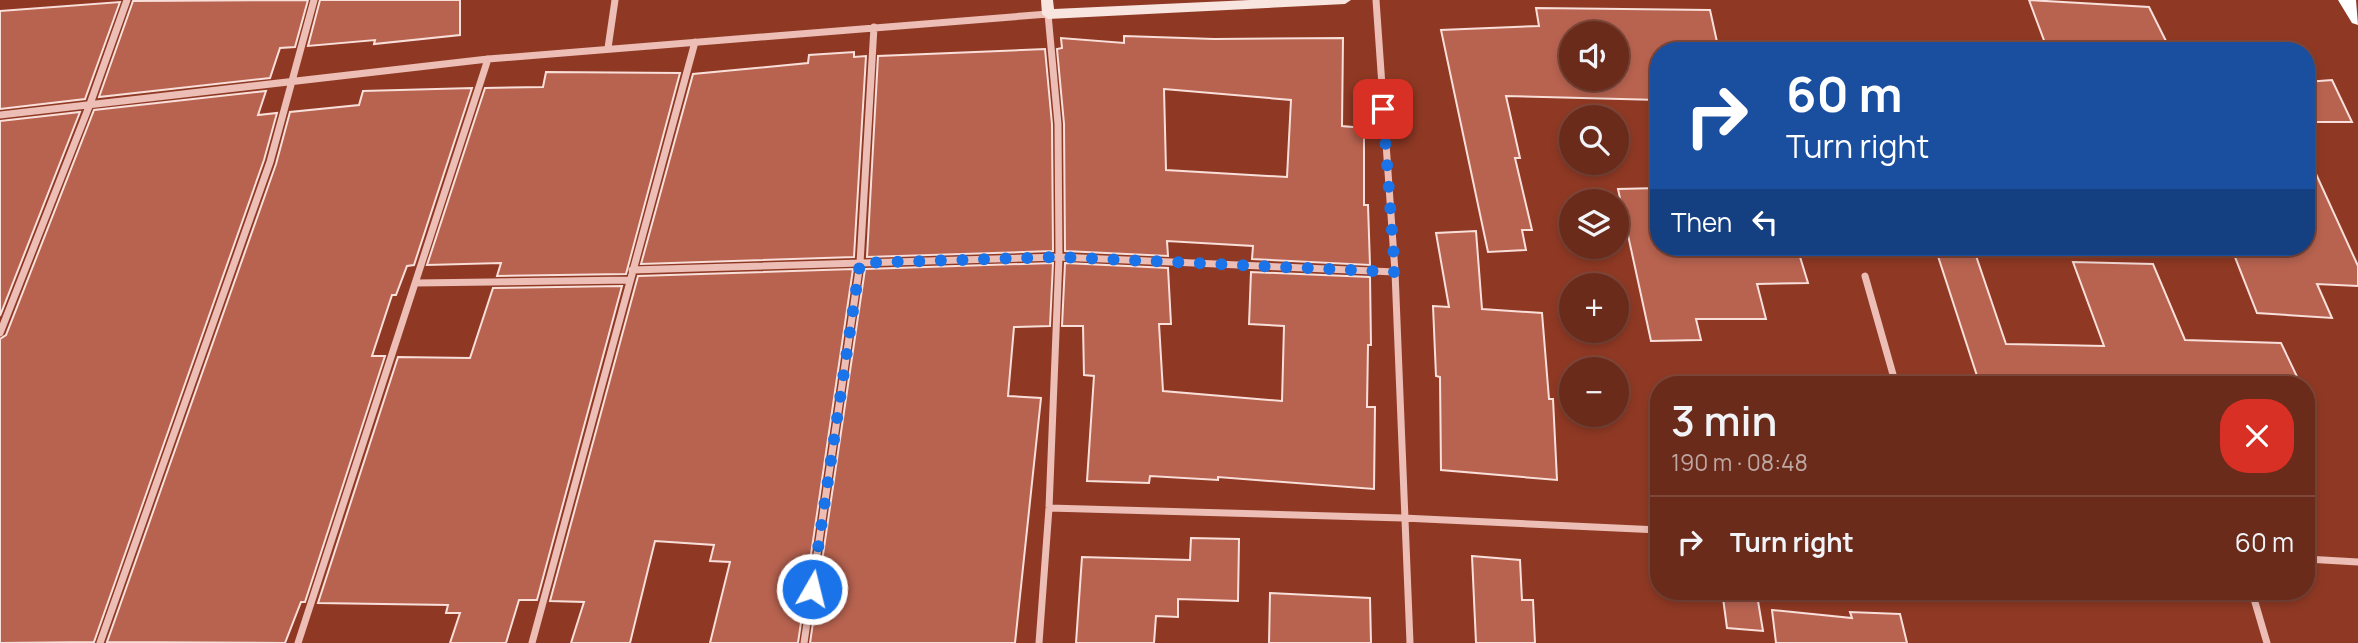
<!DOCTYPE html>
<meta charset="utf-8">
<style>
body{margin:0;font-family:Manrope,sans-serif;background:#703324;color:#f1f3f6;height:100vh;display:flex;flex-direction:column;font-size:26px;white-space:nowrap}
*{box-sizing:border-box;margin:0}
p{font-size:23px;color:#bea7a3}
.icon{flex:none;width:38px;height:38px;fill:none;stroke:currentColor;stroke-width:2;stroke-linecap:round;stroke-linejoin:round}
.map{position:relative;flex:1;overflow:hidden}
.details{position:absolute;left:1650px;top:376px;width:665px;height:224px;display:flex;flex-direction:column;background:#6b2b1b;border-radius:28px;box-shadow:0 4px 10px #0003,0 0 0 2px #7e473a}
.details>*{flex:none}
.banner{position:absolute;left:1650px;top:42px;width:665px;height:214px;border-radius:28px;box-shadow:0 4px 10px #0003,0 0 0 2px #7e473a;background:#1a4fa0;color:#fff;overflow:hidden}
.fabs{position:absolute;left:1559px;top:21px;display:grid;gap:14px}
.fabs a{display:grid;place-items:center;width:70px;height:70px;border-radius:50%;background:#6b2b1b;box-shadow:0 4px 10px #0003,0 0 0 2px #7e473a;font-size:35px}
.pin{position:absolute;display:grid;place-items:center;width:60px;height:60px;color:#fff;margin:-30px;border-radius:14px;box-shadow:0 4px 10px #0006}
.me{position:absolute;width:77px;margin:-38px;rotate:8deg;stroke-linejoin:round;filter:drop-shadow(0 0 5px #0008)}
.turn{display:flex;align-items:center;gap:24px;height:147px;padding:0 21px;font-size:32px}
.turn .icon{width:91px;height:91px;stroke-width:2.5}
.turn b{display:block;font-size:49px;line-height:60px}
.then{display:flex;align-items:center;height:66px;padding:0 21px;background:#0003;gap:14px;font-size:26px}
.round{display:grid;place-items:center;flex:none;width:74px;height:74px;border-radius:28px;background:#703324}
.headline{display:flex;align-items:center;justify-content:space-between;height:119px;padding:0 21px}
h1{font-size:42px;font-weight:600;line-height:52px}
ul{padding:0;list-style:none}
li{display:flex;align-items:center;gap:21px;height:91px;padding:0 21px;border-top:2px solid #7e473a}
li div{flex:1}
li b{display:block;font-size:26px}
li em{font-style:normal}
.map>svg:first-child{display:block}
</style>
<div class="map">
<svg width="2358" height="643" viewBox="0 0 2358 643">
<rect width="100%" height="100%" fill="#8f3924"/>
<path fill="#b86350" stroke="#f9dfda" stroke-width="2" fill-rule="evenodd" d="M 308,0 L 295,47 L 280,48 L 270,78 L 99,97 L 133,1 Z
M 320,0 L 460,0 L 460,35 L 374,44 L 375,40 L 308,46 Z
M 2029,0 L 2149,7 L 2171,51 L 2048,51 Z
M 120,2 L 85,99 L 0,109 L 0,11 Z
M 1536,8 L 1710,10 L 1719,51 L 1659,51 L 1659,100 L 1506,96 L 1520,158 L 1515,158 L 1532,230 L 1522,230 L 1526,250 L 1488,252 L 1441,30 L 1539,26 ZM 1572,33 L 1617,33 L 1617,79 L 1572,79 Z
M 1124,36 L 1214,39 L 1343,38 L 1342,126 L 1364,128 L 1364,205 L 1368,205 L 1370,265 L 1252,259 L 1253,246 L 1167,241 L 1168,256 L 1065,251 L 1064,124 L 1057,49 L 1062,48 L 1061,38 L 1124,43 ZM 1164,89 L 1291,100 L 1287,177 L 1166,170 Z
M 1045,49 L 1052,124 L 1053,251 L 867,257 L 878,56 Z
M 854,52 L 854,57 L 866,56 L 854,257 L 641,264 L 693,74 L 808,63 L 809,55 Z
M 546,72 L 680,73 L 626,274 L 497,276 L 501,263 L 427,265 L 485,88 L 543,87 Z
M 2332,80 L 2352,122 L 2306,122 L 2306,82 Z
M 472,88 L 414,265 L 407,266 L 396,295 L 392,295 L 372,356 L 385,356 L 305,602 L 301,602 L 285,643 L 107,642 L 276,164 L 290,112 L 359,105 L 363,91 Z
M 266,91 L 258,115 L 277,113 L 264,160 L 94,642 L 0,643 L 0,339 L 6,335 L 94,110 Z
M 80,112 L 0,316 L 0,121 Z
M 2306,152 L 2358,266 L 2358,286 L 2317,284 L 2332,318 L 2257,313 L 2231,247 L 2306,247 Z
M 1659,188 L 1659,247 L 1797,247 L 1808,283 L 1757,284 L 1766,319 L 1696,319 L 1701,340 L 1651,341 L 1618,189 Z
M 1476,231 L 1482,309 L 1542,313 L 1549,399 L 1553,399 L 1557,480 L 1441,470 L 1440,377 L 1436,376 L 1433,306 L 1449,307 L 1436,233 Z
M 1935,247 L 1973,247 L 2006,344 L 2104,346 L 2073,262 L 2153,264 L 2185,340 L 2281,343 L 2301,385 L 1980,385 Z
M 1053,263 L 1050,326 L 1014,327 L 1008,396 L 1041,398 L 1015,643 L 810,643 L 865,269 Z
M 1065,263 L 1168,268 L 1171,324 L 1159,324 L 1163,391 L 1282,401 L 1284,326 L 1249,324 L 1251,272 L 1370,277 L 1371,345 L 1368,345 L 1367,407 L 1375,407 L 1374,489 L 1218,477 L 1218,480 L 1150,476 L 1149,483 L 1087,481 L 1094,376 L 1084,375 L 1083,326 L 1062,326 Z
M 853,269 L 798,643 L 710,643 L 730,562 L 710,561 L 714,545 L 655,541 L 630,643 L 571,643 L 584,602 L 550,601 L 638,276 Z
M 622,286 L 537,600 L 519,600 L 506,643 L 450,643 L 460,613 L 446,613 L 448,605 L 318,603 L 398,357 L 470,358 L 493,288 Z
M 1191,538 L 1239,539 L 1238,601 L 1178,599 L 1178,617 L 1156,616 L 1154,643 L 1076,643 L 1082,557 L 1190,560 Z
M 1472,556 L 1520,560 L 1522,600 L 1533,600 L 1535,643 L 1476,643 Z
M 1270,593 L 1370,598 L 1371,643 L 1269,643 Z
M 1723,598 L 1758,601 L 1763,631 L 1727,628 Z
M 1772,610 L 1852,618 L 1850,612 L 1900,614 L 1907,643 L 1776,643 Z"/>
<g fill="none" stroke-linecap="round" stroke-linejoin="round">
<path stroke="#ecbeb5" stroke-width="7" d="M 1376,0 L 1395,272 L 1410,643
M 608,48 L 615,0
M 0,115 L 488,59 L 1048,14 L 1058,124 L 1059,257 L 1049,508 L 1039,643
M 632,270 L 1059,257 L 1395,272
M 1865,276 L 1896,385
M 416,283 L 630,280
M 0,333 L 90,104 L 127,0
M 1049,508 L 1403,518 L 1659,530
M 2306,559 L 2358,562
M 2252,592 L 2267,643
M 100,643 L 270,162 L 314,0
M 298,643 L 488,59
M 532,643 L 695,42
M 804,643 L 860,263 L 874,27"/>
<path fill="#f9e5e0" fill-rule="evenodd" d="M 1041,0 L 1053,0 L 1054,9 L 1250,0 L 1351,0 L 1345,4 L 1048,19 L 1042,14 Z"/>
<path fill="#fff" fill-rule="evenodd" d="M 2338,0 L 2356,0 L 2358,25 L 2352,23 Z"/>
</g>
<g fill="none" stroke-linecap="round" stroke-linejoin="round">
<path stroke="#1a73e8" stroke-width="12" stroke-dasharray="0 21.6" d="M 812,589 L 860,263 L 1059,257 L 1395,272 L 1383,109"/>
</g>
</svg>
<div class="fabs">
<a><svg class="icon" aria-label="sound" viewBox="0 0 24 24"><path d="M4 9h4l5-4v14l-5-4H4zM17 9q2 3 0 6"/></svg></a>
<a><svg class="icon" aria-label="search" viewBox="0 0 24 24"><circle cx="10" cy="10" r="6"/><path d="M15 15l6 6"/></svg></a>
<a><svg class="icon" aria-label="layers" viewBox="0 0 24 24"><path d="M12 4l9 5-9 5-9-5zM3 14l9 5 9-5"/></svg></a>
<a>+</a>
<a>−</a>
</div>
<div class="pin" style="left:1383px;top:109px;background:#d93025"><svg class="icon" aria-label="arrive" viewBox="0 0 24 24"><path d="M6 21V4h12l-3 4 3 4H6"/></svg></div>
<svg class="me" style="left:812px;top:589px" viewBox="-20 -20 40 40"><circle r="17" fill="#1a73e8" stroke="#fff" stroke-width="3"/><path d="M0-11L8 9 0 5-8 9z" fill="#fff"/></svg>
<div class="banner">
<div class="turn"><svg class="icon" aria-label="right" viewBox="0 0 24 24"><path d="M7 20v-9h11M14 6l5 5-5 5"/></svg><div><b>60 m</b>Turn right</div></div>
<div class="then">Then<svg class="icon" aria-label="left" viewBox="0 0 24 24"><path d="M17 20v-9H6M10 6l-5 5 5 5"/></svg></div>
</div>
<section class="details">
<div class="headline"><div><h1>3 min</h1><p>190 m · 08:48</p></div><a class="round" style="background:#d93025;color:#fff"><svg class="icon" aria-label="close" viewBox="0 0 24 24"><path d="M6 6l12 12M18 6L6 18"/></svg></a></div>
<ul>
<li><svg class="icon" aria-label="right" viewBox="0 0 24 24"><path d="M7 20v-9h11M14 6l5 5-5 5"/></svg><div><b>Turn right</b></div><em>60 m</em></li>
</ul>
</section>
</div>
